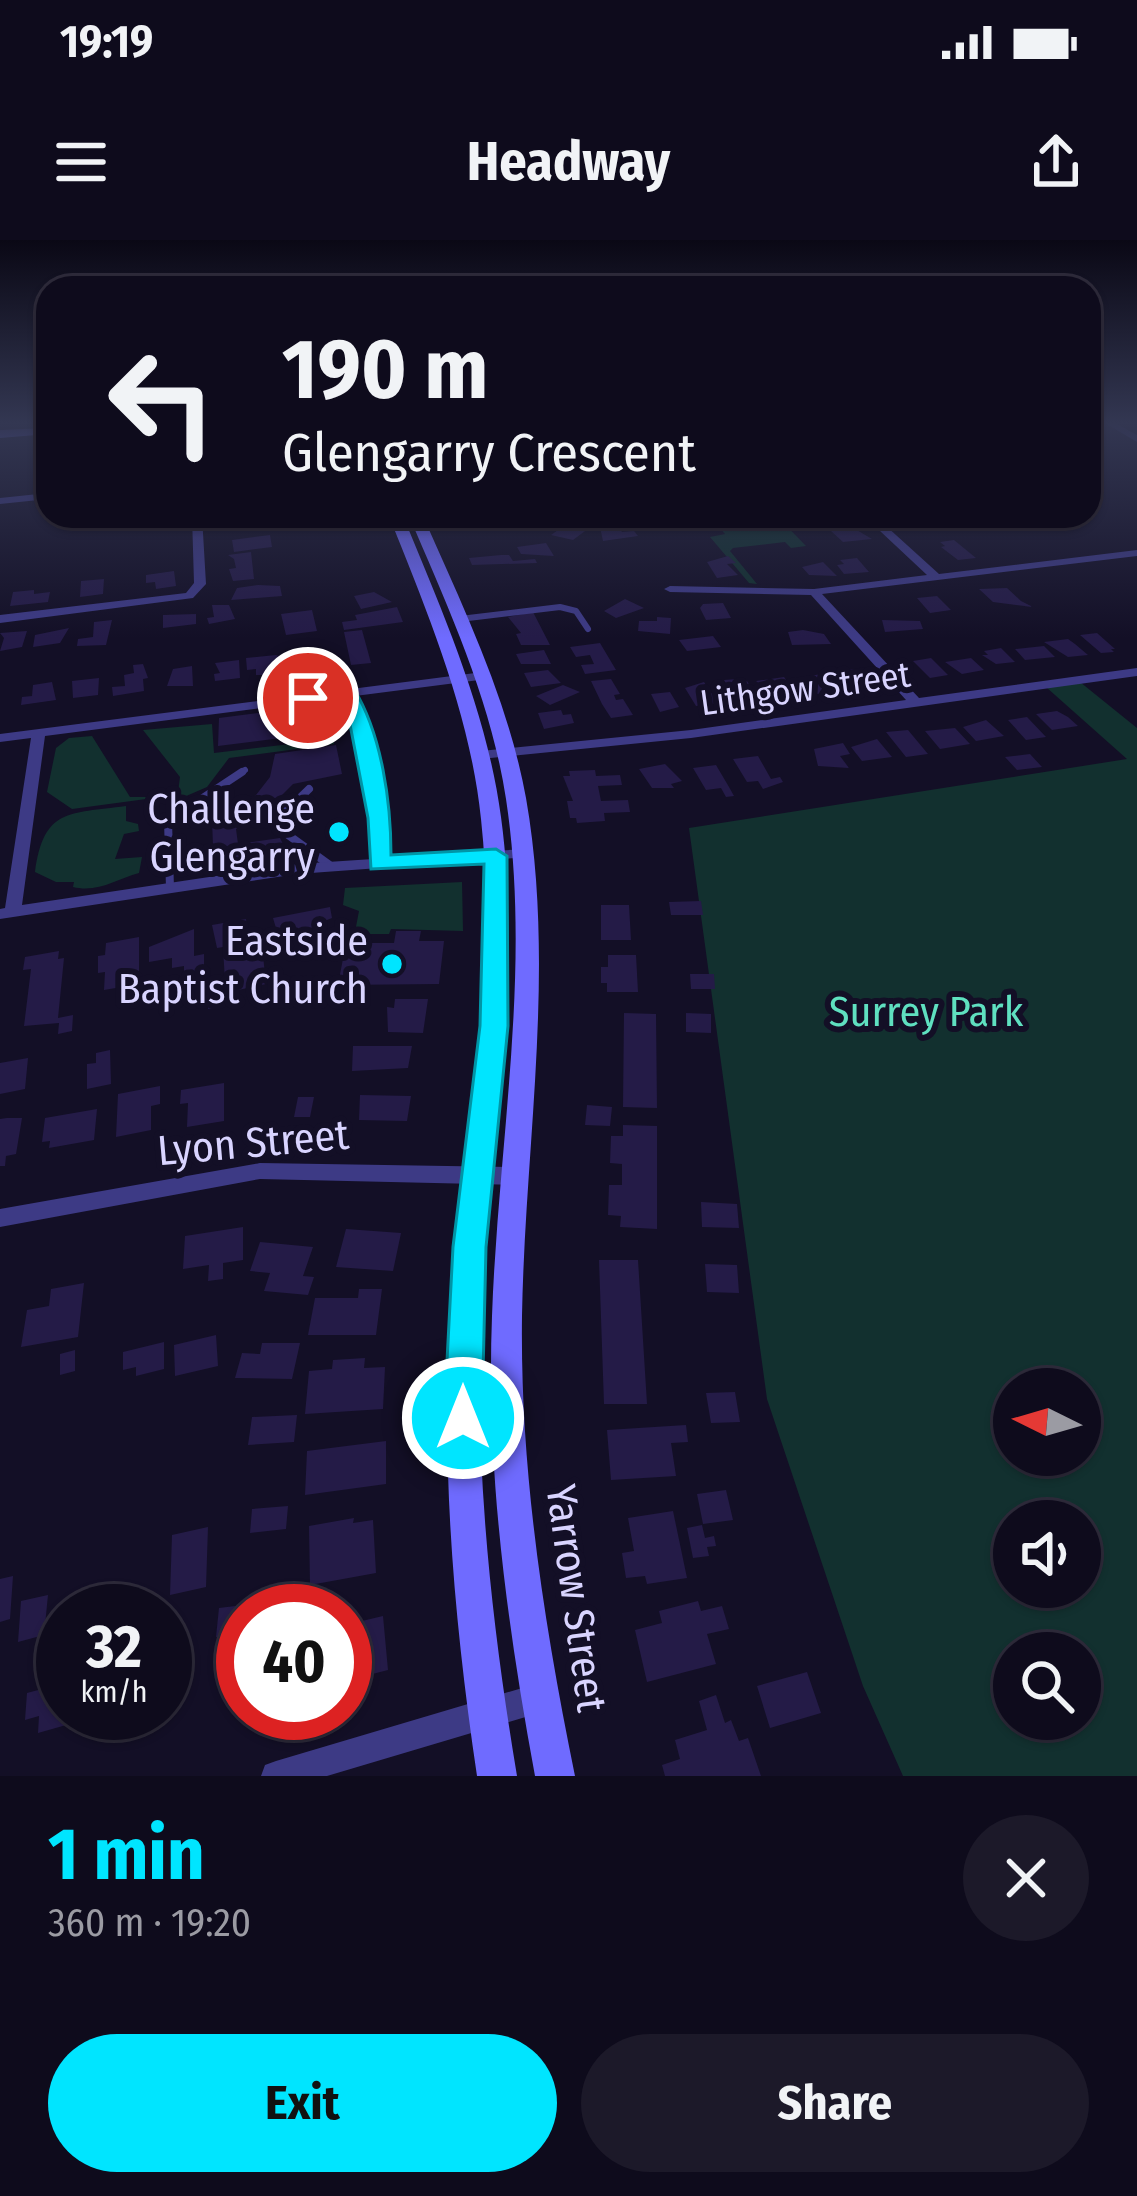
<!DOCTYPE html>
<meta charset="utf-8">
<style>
body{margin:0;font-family:"Fira Sans Condensed",sans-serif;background:#1c1929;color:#f1f3f6;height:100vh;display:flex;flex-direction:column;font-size:45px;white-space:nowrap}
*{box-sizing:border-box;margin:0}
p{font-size:39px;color:#9b9ba3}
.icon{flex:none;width:66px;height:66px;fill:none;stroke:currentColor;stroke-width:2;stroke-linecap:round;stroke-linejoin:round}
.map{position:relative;height:1536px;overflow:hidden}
.panel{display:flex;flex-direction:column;background:#0e0b1c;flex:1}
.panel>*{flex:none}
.top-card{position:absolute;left:36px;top:36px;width:1065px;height:252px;border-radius:36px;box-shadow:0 3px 9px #0004,0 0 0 3px #2e2b3b;background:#0e0b1c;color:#f1f3f6;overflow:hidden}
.needle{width:78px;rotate:275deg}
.controls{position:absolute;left:993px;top:1128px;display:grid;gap:24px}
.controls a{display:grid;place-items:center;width:108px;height:108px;border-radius:50%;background:#0e0b1c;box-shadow:0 3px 9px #0004,0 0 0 3px #2e2b3b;font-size:60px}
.speed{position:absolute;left:36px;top:1344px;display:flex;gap:24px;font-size:60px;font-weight:700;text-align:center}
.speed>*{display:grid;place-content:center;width:156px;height:156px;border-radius:50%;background:#0e0b1c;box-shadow:0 3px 9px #0004,0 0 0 3px #2e2b3b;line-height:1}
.speed small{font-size:30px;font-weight:400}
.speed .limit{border:18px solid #d22;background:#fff;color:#111}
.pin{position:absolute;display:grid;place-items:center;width:102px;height:102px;color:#fff;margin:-51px;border:6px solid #fff;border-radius:50%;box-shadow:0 3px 12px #0007}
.me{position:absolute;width:132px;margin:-66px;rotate:0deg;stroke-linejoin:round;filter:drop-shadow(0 0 9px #0008)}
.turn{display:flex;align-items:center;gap:42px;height:252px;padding:0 48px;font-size:54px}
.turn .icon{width:156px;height:156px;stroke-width:2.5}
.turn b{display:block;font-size:84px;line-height:102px}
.round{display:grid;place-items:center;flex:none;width:126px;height:126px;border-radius:63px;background:#1c1929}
.summary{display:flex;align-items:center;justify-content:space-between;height:204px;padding:0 48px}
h1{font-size:72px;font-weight:700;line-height:90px;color:#00e5ff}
.cta{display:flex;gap:24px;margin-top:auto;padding:24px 48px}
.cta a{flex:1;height:138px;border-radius:72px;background:#00e5ff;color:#111;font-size:48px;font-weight:700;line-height:138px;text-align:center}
.cta a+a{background:#1c1929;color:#f1f3f6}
.status{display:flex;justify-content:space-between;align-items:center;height:84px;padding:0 60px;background:#0e0b1c;direction:ltr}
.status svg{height:33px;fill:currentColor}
header{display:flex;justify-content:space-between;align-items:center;height:156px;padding:0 48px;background:#0e0b1c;font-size:54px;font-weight:700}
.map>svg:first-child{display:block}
</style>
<div class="status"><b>19:19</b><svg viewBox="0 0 49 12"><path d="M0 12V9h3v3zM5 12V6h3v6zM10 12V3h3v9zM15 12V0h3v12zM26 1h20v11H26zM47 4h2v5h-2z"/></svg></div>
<header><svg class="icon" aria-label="menu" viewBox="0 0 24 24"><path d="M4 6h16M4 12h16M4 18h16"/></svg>Headway<svg class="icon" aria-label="share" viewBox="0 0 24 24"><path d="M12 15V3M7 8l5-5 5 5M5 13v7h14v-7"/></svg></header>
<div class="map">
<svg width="1137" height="1536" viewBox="0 0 1137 1536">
<rect width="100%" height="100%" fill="#130f26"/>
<path fill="#12302f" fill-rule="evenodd" d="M 710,276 L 777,276 L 806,306 L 791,308 L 785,302 L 733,308 L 730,311 L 757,344 L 749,343 L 710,297 L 725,294 Z
M 1080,442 L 1137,488 L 1137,1536 L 903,1536 L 863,1446 L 767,1159 L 689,588 L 1127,519 L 1046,447 ZM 1014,1149 L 1080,1149 L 1080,1215 L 1014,1215 ZM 1014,1281 L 1080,1281 L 1080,1347 L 1014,1347 ZM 1014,1413 L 1080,1413 L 1080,1479 L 1014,1479 Z
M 212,484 L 214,513 L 334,499 L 334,504 L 229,518 L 207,547 L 177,560 L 180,537 L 143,490 Z
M 92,496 L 130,557 L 161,557 L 72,569 L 47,552 L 56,508 L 69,498 Z
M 126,566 L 126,581 L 138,584 L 139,591 L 124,594 L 115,619 L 142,617 L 139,633 C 117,639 98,653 73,647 L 74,642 L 56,642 L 35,632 C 44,568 68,574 126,566 Z
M 462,642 L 463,691 L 391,689 L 389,694 L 360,694 L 355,692 L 359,671 L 343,665 L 345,648 Z"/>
<path fill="#241b47" d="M 582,279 L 597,282 L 573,300 L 551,295 L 561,288 L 551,286 L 559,280 L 575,284 Z
M 617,285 L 622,292 L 634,291 L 638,296 L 603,301 L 600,287 Z
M 855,289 L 872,299 L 843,302 L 831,291 Z
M 270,295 L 272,307 L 234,312 L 232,300 Z
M 954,300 L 976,318 L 958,320 L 941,307 L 945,306 L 940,302 Z
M 546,303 L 554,316 L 521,314 L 517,307 Z
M 251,312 L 254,339 L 233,341 L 229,329 L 236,328 L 234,319 L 228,315 Z
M 501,315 L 509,315 L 513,321 L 535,319 L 537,323 L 472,325 L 469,318 Z
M 728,316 L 736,323 L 727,324 L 738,335 L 717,338 L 707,322 Z
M 857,318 L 869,332 L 844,334 L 837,325 L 844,324 L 840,320 Z
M 823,322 L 837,336 L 809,335 L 802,327 Z
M 174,331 L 176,346 L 156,349 L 155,342 L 146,343 L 146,335 Z
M 104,339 L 103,354 L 80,357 L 81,341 Z
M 258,345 L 280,346 L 282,356 L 231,360 L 237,348 Z
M 1007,348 L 1021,361 L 1033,367 L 993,362 L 979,349 Z
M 34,350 L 34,354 L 50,352 L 48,362 L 10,366 L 13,352 Z
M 374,352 L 392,362 L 361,369 L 354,356 Z
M 937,356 L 951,370 L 930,373 L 917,358 Z
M 625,359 L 644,368 L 616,378 L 604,371 Z
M 723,363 L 731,378 L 706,380 L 700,368 L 703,364 Z
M 212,365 L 229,365 L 235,379 L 209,384 L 207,378 L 214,377 Z
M 397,367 L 403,382 L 344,390 L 342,382 L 357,380 L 355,375 Z
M 312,370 L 317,391 L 286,395 L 281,374 Z
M 533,372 L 550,405 L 521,405 L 516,394 L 521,393 L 508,377 Z
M 196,374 L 196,384 L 163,388 L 163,375 Z
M 657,377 L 671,378 L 670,394 L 638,391 L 639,381 L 657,381 Z
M 112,380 L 106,405 L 77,406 L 78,399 L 93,397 L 94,382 Z
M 882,380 L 920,381 L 923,389 L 885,392 Z
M 69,388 L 60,403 L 33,407 L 35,395 Z
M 362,390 L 371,423 L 351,425 L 344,392 Z
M 803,390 L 824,394 L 831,404 L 792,405 L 788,392 Z
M 27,391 L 22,407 L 0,411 L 4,398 L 0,393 Z
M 1097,393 L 1115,409 L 1111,409 L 1114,412 L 1101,413 L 1080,395 Z
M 713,396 L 721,407 L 687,411 L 679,400 Z
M 1068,399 L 1075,404 L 1088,415 L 1068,417 L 1044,402 Z
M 600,403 L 616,430 L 585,434 L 581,425 L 594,424 L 590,415 L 576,417 L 570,407 Z
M 1044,406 L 1055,417 L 1025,420 L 1015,409 Z
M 1001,408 L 1015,422 L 996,424 L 982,415 L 988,415 L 984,411 Z
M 544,410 L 551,424 L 521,424 L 516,414 Z
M 298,414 L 319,414 L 323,428 L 302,431 Z
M 276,415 L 282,417 L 283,422 L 278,423 L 282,425 L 280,435 L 256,435 L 256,429 L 247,430 L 246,418 Z
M 931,418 L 948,435 L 930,438 L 913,421 Z
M 971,418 L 984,430 L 962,434 L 945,422 Z
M 239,420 L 240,438 L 215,441 L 214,434 L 220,433 L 215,423 Z
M 143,424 L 148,438 L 143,439 L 144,451 L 113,456 L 112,447 L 125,446 L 124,435 L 134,433 L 133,425 Z
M 192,426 L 193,446 L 167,446 L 173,429 Z
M 855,429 L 872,446 L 851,449 L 835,432 Z
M 548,430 L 561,443 L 531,447 L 524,433 Z
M 827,433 L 838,451 L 817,454 L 798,438 Z
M 784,437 L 793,449 L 769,452 L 756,441 Z
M 99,438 L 98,455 L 73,458 L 72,441 Z
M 611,439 L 620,454 L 614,455 L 616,460 L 623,459 L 633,475 L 611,478 L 602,464 L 591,441 Z
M 737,439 L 747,441 L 757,457 L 728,458 L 723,451 L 730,450 L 724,440 Z
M 52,442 L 56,460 L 21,465 L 22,457 L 32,456 L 33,445 Z
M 704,442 L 718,463 L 696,466 L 685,448 Z
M 563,445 L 580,452 L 550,465 L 536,456 Z
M 670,452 L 679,467 L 660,472 L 651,454 Z
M 338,463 L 343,490 L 218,506 L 219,478 Z
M 561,470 L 563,475 L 571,474 L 574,483 L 544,489 L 538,473 Z
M 1057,471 L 1068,477 L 1078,486 L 1052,490 L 1036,474 Z
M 1027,477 L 1046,497 L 1026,500 L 1008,480 Z
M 986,480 L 1004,496 L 976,501 L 963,487 Z
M 955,488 L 970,504 L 940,509 L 925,491 Z
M 908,490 L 928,514 L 906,517 L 886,492 Z
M 877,499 L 892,517 L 862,521 L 851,507 Z
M 843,503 L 850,514 L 840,516 L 849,528 L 818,526 L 814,509 Z
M 336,505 L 342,534 L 293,544 L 265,572 L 236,589 L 238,604 L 280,598 L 292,622 L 214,634 L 212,579 L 256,555 L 270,537 L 275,514 Z
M 1030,514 L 1042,527 L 1017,530 L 1005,517 Z
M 758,516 L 771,539 L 780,537 L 783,542 L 763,549 L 758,541 L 747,542 L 733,519 Z
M 665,524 L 682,541 L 671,544 L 674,548 L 652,548 L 639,529 Z
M 716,525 L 729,547 L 734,556 L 726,557 L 721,548 L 706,550 L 693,528 Z
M 595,530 L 596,536 L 620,535 L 622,545 L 598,546 L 601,561 L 628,560 L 630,572 L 604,573 L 605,581 L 577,583 L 576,578 L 570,578 L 567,561 L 573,561 L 563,536 L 570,536 L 569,531 Z
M 701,661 L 703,675 L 671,675 L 669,662 Z
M 601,665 L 629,665 L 631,700 L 601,700 Z
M 330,667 L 332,678 L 312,686 L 314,705 L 276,711 L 275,695 L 278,695 L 273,678 Z
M 246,679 L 249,705 L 262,706 L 266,744 L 238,750 L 240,763 L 208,769 L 207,755 L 231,750 L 230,741 L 225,742 L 223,707 L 217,708 L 212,685 Z
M 194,689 L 194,716 L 204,714 L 204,730 L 184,733 L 184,726 L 172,728 L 172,718 L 149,722 L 149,707 Z
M 396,691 L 421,691 L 419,701 L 444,701 L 439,744 L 338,745 L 346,703 L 394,703 Z
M 139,697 L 139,744 L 104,750 L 105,732 L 98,733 L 98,716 L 105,715 L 106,703 Z
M 59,711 L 58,719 L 64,718 L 58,778 L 73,775 L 72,791 L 58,794 L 59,783 L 24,786 L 31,729 L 23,730 L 25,717 Z
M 608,715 L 636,715 L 638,752 L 607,752 L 607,743 L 601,743 L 601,727 L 608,727 Z
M 690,734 L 714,734 L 715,749 L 691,749 Z
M 395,759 L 428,759 L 423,793 L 388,792 L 387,767 L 394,768 Z
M 624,773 L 656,774 L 657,868 L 623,867 Z
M 686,773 L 711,774 L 711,793 L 686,792 Z
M 353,806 L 412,806 L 408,828 L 352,831 Z
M 110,810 L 111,844 L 87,849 L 87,824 L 96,823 L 96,813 Z
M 28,818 L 25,849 L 0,854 L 0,823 Z
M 224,843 L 224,881 L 187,887 L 188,863 L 180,864 L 181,850 Z
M 160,846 L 160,864 L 151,866 L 151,890 L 116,897 L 118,854 Z
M 360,855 L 411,856 L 407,881 L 359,880 Z
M 298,857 L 314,857 L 310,877 L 294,877 Z
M 587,865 L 612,867 L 610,886 L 585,885 Z
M 97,869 L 94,900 L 49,908 L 50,901 L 42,902 L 45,878 Z
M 7,878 L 22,878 L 16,914 L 6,916 L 5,926 L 0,926 L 0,879 Z
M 623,885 L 657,886 L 657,989 L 620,987 L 621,976 L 608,975 L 609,945 L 622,945 L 622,924 L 610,923 L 611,896 L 623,896 Z
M 701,962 L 737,964 L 739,988 L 702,987 Z
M 243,987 L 243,1020 L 223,1023 L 223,1039 L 208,1041 L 209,1025 L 183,1029 L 185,996 Z
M 346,989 L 401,993 L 393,1031 L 336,1027 Z
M 260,1002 L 313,1007 L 303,1036 L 314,1037 L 308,1055 L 264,1051 L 270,1033 L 250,1031 Z
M 599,1020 L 638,1020 L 647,1164 L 604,1164 Z
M 705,1024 L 737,1025 L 739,1053 L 707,1052 Z
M 84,1043 L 78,1097 L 21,1107 L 27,1070 L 49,1066 L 51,1049 Z
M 359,1049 L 382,1049 L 376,1095 L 308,1095 L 315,1058 L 358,1058 Z
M 216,1095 L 218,1126 L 175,1136 L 174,1105 Z
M 164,1102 L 164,1129 L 136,1136 L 136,1127 L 123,1130 L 123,1112 Z
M 262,1103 L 300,1103 L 292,1139 L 235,1138 L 242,1113 L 260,1114 Z
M 75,1110 L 75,1131 L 60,1135 L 60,1114 Z
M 365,1118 L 364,1128 L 385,1127 L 383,1169 L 305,1174 L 309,1131 L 332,1129 L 333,1120 Z
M 735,1152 L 740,1182 L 711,1183 L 706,1153 Z
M 297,1175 L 294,1202 L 248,1205 L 252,1177 Z
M 686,1185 L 688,1202 L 671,1203 L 676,1236 L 611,1240 L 607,1190 Z
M 386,1201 L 386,1244 L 305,1255 L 307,1211 Z
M 726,1250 L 733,1280 L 703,1284 L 697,1254 Z
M 288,1266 L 286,1289 L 250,1293 L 252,1269 Z
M 673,1271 L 687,1338 L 647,1344 L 645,1336 L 626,1338 L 622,1313 L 634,1311 L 628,1278 Z
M 354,1278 L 353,1283 L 373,1280 L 376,1333 L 310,1345 L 309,1286 Z
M 702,1285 L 705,1298 L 714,1296 L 716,1306 L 707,1307 L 709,1316 L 693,1318 L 687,1288 Z
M 208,1287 L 206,1347 L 170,1355 L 172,1295 Z
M 13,1336 L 10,1379 L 0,1382 L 0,1339 Z
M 48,1355 L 44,1395 L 18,1402 L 21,1361 Z
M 698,1361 L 701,1371 L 722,1366 L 729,1389 L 707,1394 L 716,1424 L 647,1442 L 635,1390 L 662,1383 L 659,1371 Z
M 268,1362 L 268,1371 L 243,1371 L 243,1394 L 216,1397 L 219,1368 Z
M 177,1371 L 176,1406 L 189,1402 L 187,1453 L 165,1458 L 165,1374 Z
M 383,1376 L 388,1430 L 345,1441 L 345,1385 Z
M 63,1414 L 63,1473 L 91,1473 L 91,1478 L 38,1493 L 39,1476 L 25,1480 L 27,1453 L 42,1449 L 44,1419 Z
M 807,1432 L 821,1473 L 770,1488 L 757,1446 Z
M 716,1455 L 725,1483 L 731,1480 L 739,1501 L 748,1498 L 761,1536 L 665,1536 L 662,1525 L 680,1519 L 675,1500 L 707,1490 L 699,1461 Z"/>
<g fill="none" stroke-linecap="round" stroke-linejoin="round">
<path stroke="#3d3a85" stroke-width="6" d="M 460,379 L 560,367 L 576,371 L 588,389
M 347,453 L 370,535
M 238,535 L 245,530"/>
<path stroke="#3d3a85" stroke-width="8" d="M 369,532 L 379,624
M 309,549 L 273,584 L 331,626
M 170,648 L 168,581 L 242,532"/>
<path fill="#3d3a85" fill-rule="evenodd" d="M 1105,183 L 1115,183 L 1137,195 L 1137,202 Z
M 48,253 L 48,259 L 0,264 L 0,258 Z
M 192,276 L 202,276 L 206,344 L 193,358 L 0,383 L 0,375 L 186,353 L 194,343 Z
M 864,276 L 875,276 L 939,334 L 1137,310 L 1137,316 L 822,354 L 919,458 L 1137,428 L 1137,436 L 691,498 L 481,519 L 474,515 L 481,511 L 691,490 L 906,460 L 811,355 L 670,352 L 664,349 L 670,346 L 814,349 L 927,335 Z
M 483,432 L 487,433 L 487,439 L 45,496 L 22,665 L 297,624 L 524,609 L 529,611 L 532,614 L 529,617 L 297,634 L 0,679 L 0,669 L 5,668 L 31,498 L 0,502 L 0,494 Z
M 260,923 L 516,927 L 523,930 L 526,936 L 523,942 L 516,945 L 260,939 L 0,987 L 0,969 Z
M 539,1443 L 549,1448 L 554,1458 L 549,1468 L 539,1473 L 327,1536 L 261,1536 L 265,1525 L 276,1521 Z"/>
<path fill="#6f6bff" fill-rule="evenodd" d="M 48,188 L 48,194 L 0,198 L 0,190 Z
M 389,276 L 403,276 C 443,373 487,472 501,577 C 523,740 489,903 481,1066 C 474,1224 491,1380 517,1536 L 477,1536 C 454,1380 440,1224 451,1066 C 462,904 499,742 481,579 C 470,473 428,374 389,276 Z
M 409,276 L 423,276 C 463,367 508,459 526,558 C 556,729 525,903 522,1076 C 520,1231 544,1384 575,1536 L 535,1536 C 507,1384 486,1231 492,1076 C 498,903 532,731 506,559 C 491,460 448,367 409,276 Z"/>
</g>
<linearGradient id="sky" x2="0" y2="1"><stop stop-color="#0a0815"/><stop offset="0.46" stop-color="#333752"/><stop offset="1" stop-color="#333752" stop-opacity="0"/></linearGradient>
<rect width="1137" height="398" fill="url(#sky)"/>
<path fill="#00e5ff" stroke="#0095a6" stroke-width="3" d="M 347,448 L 354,449 C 382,495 391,563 391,615 L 496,609 L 507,616 L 508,786 L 486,1007 L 482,1178 L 476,1190 L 463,1196 L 450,1190 L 444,1178 L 453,1007 L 480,786 L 484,624 L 371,629 L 368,578 L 348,474 L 341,460 L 308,464 L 299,458 L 308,452 Z"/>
<g fill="#00e5ff" stroke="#130f26" stroke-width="4.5">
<circle cx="339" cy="592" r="12"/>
<circle cx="392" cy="724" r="12"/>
</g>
<g text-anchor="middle" stroke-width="12" stroke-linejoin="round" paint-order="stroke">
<g font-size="36" fill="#d9d4ff" stroke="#130f26">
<text transform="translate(805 448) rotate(-8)" y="13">Lithgow Street</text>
</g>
<g font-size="42" fill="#d9d4ff" stroke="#130f26" text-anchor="end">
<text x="315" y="583">Challenge<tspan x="315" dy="48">Glengarry</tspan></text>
<text x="368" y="715">Eastside<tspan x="368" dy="48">Baptist Church</tspan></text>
</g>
<g font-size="42" fill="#5fe0c0" stroke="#130f26">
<text x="926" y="786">Surrey Park</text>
</g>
<g font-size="42" fill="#d9d4ff" stroke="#130f26">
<text transform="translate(253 902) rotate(-5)" y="15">Lyon Street</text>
<text transform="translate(577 1358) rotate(82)" y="15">Yarrow Street</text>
</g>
</g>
</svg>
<div class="controls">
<a><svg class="needle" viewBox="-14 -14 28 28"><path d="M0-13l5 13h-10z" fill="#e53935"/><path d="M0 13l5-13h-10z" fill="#9b9ba3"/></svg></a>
<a><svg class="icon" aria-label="sound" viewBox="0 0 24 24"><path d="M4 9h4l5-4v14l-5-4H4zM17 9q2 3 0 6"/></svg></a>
<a><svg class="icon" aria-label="search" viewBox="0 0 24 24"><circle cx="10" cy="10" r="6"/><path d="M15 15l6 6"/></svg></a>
</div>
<div class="speed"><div>32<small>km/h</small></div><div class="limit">40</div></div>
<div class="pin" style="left:308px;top:458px;background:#d93025"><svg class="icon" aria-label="arrive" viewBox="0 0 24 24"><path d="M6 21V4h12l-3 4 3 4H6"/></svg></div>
<svg class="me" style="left:463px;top:1178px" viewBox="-20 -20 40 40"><circle r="17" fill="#00e5ff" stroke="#fff" stroke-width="3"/><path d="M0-11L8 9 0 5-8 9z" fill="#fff"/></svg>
<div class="top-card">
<div class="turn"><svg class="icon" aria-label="left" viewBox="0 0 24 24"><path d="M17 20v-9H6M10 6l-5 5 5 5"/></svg><div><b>190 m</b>Glengarry Crescent</div></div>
</div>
</div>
<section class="panel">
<div class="summary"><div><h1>1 min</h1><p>360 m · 19:20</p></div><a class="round"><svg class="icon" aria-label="close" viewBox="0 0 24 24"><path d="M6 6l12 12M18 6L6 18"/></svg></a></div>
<div class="cta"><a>Exit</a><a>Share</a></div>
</section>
